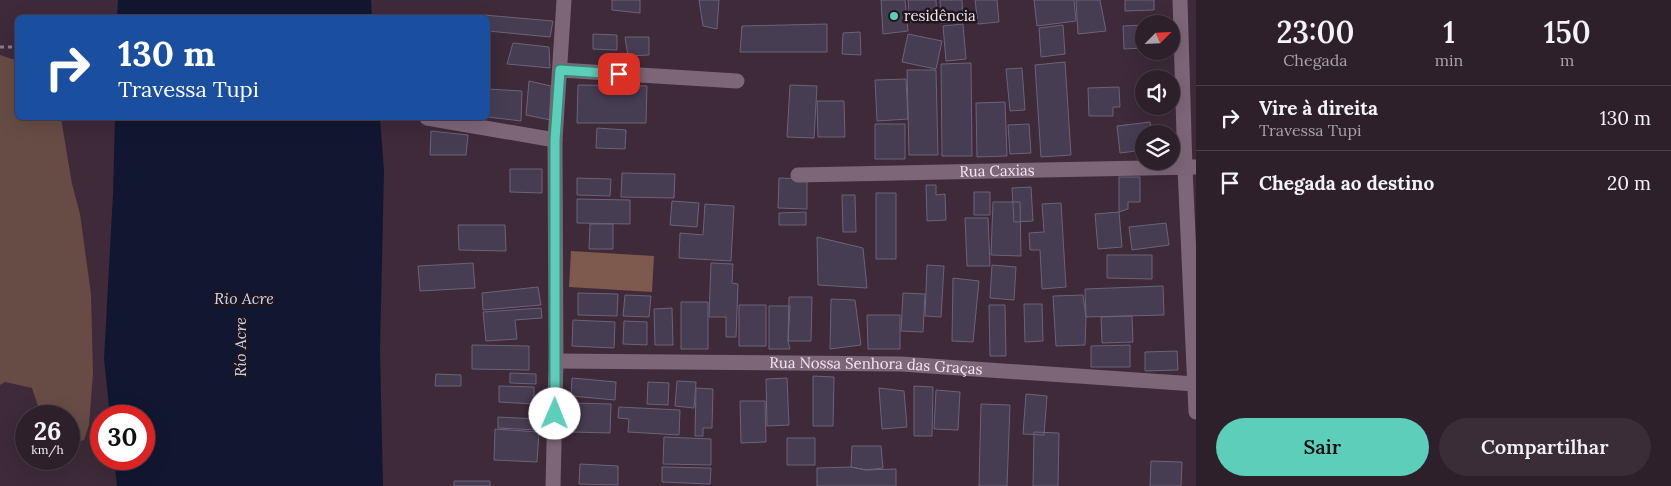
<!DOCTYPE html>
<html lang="pt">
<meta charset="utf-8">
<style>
body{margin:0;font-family:Lora,serif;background:#3a2d37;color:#f1f3f6;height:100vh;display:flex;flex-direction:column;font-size:19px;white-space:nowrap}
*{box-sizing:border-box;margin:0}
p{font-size:16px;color:#a7a3a9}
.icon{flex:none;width:28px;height:28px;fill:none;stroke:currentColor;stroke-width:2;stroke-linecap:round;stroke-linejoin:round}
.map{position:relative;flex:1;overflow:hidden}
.sheet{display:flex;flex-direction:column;background:#2e202b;width:475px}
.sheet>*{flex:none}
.top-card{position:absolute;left:15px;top:15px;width:475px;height:105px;border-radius:8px;box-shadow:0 5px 20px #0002,0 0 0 1px #493e47;background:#1a4fa0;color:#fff;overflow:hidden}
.needle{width:32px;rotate:66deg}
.tools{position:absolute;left:1135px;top:15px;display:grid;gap:10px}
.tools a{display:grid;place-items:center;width:45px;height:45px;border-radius:50%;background:#2e202b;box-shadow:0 5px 20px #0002,0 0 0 1px #493e47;font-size:25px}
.speed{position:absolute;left:15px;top:405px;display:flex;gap:10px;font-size:25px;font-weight:700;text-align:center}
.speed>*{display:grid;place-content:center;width:65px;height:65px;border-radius:50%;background:#2e202b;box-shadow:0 5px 20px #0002,0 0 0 1px #493e47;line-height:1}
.speed small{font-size:12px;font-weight:400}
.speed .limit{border:8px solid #d22;background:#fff;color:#111}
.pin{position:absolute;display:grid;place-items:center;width:42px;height:42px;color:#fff;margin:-21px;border-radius:10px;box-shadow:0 2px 8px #0006}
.me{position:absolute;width:55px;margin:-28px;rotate:1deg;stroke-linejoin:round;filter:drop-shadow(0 0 4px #0008)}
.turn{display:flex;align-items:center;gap:18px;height:105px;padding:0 20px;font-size:22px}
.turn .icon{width:65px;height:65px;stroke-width:2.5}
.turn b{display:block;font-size:35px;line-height:42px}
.eta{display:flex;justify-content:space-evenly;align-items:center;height:85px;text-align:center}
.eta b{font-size:30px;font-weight:600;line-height:35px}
.cta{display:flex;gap:10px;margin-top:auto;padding:10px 20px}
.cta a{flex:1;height:58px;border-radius:30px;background:#5dceb9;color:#111;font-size:20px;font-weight:600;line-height:58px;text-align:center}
.cta a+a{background:#3a2d37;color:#f1f3f6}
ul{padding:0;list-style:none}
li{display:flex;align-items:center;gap:15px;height:65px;padding:0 20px;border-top:1px solid #493e47}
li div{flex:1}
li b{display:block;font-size:19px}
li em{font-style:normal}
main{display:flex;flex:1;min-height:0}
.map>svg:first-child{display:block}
</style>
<main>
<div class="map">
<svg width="1196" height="486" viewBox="0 0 1196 486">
<rect width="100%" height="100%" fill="#3e2a39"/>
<path fill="#664c45" d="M 0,55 L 12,59 L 17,59 L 18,118 L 61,118 L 72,184 L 80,214 L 91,294 L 93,373 L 89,425 L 84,440 L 69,444 L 69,416 L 43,416 L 40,412 L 32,388 L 5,382 L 0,385 Z"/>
<path fill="#7e594e" d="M 571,251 L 654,256 L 652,292 L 569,287 Z"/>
<path fill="#121731" d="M 118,0 L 371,0 L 372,17 L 117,17 Z
M 115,118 L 380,118 L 384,171 L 380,350 L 383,486 L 117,486 L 114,459 L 144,459 L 144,416 L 110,416 L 104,359 L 113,194 Z"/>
<path fill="#473d53" stroke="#6c6279" d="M 612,0 L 640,0 L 640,13 L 612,10 Z
M 699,0 L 719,0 L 717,29 L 703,26 Z
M 881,0 L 905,0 L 908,31 L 883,34 Z
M 908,0 L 936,0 L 937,20 L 910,22 Z
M 940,0 L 962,0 L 963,22 L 941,23 Z
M 975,0 L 997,0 L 999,22 L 978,24 Z
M 1034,0 L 1074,0 L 1076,21 L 1037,26 Z
M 1076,0 L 1100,0 L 1106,31 L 1078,34 Z
M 1125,0 L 1154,0 L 1154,10 L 1125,11 Z
M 484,15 L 553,21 L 550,37 L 488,31 L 488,18 L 484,18 Z
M 827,24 L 827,52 L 740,52 L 742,26 Z
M 963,24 L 966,59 L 946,61 L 943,26 Z
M 1063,25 L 1065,54 L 1041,57 L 1039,28 Z
M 1144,25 L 1144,48 L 1124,49 L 1123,26 Z
M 860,32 L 861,55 L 842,54 L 843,33 Z
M 593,34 L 617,35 L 617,50 L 593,49 Z
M 908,34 L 942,41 L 936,69 L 902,62 Z
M 625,37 L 649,37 L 649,55 L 628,56 Z
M 513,43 L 549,47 L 550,68 L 507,64 Z
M 1065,62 L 1071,155 L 1041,157 L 1035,65 Z
M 971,63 L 972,156 L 942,156 L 941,64 Z
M 1022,68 L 1025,110 L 1010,111 L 1006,69 Z
M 907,70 L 936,70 L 938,155 L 909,155 Z
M 906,79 L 908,119 L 877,121 L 875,80 Z
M 529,81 L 551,86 L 551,120 L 526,115 Z
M 578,85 L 647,86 L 646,123 L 577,123 Z
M 790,85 L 817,86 L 814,138 L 787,137 Z
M 1119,87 L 1120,107 L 1113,107 L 1113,116 L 1089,116 L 1088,88 Z
M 488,89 L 522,91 L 521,121 L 488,117 Z
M 817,101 L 844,101 L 845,137 L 818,137 Z
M 1005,102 L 1007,156 L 977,157 L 976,103 Z
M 1150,122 L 1152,134 L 1144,134 L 1144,150 L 1120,153 L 1117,126 Z
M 875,124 L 905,124 L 905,159 L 875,159 Z
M 1029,124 L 1031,153 L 1010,154 L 1008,125 Z
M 597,128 L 626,130 L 625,149 L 596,148 Z
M 431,131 L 468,135 L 466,155 L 430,155 Z
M 510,169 L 542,169 L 542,193 L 510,192 Z
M 622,173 L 675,174 L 674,198 L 621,197 Z
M 1119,177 L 1140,177 L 1140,202 L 1128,202 L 1128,209 L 1119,212 Z
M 577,178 L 611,179 L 610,196 L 577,195 Z
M 779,178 L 807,179 L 807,209 L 778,208 Z
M 926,185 L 936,185 L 936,195 L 945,194 L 946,220 L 927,221 Z
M 1031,187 L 1033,221 L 1014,222 L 1012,188 Z
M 974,192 L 990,192 L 990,215 L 974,215 Z
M 876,193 L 896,193 L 896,259 L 876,259 Z
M 842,195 L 855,195 L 856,232 L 843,232 Z
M 577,199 L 630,200 L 630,224 L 577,223 Z
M 672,201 L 699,203 L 697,227 L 670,225 Z
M 993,202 L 1020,202 L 1021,256 L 991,255 Z
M 1061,203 L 1066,287 L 1042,289 L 1040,250 L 1030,250 L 1029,233 L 1044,232 L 1042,204 Z
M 705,204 L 734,206 L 731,261 L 679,258 L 680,233 L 703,235 Z
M 806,212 L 806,225 L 779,225 L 779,213 Z
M 1119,212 L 1122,247 L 1098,249 L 1095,214 Z
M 965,218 L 988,218 L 990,266 L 967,266 Z
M 1166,223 L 1169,245 L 1132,250 L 1129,227 Z
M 590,224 L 613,224 L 613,249 L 589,249 Z
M 458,225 L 505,225 L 506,251 L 459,250 Z
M 817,237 L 863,248 L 867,288 L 818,285 Z
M 1107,255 L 1152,255 L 1152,279 L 1107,278 Z
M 473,263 L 475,288 L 420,291 L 418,266 Z
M 711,263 L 733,264 L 732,283 L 738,284 L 736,337 L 726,337 L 726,317 L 709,317 Z
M 927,265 L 944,266 L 941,317 L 925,316 Z
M 992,265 L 1016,267 L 1014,300 L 990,298 Z
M 953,278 L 979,281 L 973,342 L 952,341 Z
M 1163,286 L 1164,315 L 1086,317 L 1085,289 Z
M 538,287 L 541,305 L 483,310 L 482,293 Z
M 578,293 L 618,294 L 617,316 L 578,315 Z
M 903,293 L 925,294 L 923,332 L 901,331 Z
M 625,295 L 651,296 L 649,317 L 623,316 Z
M 1083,295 L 1086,317 L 1085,345 L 1056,346 L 1053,296 Z
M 789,297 L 812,297 L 811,341 L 788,341 Z
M 831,299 L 855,300 L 861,345 L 830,349 Z
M 681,302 L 708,302 L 708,349 L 681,349 Z
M 1024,304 L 1042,304 L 1043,341 L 1025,342 Z
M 739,305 L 766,305 L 766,346 L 739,346 Z
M 989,305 L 1005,305 L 1006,356 L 990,356 Z
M 769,306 L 790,306 L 788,341 L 790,349 L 769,349 Z
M 541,308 L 542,318 L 515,320 L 517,339 L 486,341 L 483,312 Z
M 672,308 L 673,345 L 655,345 L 654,309 Z
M 867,315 L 900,315 L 900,349 L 868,349 Z
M 1132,316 L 1133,342 L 1102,343 L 1101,317 Z
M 573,320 L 615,322 L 614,348 L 572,346 Z
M 624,321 L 647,322 L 647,345 L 623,344 Z
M 472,345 L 529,346 L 529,370 L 472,369 Z
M 1130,345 L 1130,367 L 1091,367 L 1091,346 Z
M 1177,351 L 1178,370 L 1145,371 L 1145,352 Z
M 510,373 L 536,374 L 536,384 L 510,383 Z
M 436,374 L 461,375 L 461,386 L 435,386 Z
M 813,376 L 834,377 L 833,426 L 813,426 Z
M 572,378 L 616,382 L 615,400 L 571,396 Z
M 787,378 L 789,425 L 767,426 L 766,379 Z
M 677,381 L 696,382 L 694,408 L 675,406 Z
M 648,382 L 669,383 L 668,405 L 647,404 Z
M 499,386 L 534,387 L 534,404 L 499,402 Z
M 914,386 L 933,387 L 932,436 L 914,436 Z
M 696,388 L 713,389 L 712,428 L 703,428 L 703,436 L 695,436 Z
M 879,388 L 904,391 L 907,427 L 882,429 Z
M 936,390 L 960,392 L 958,430 L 934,429 Z
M 1026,394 L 1047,396 L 1044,435 L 1023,434 Z
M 740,401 L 765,401 L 766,442 L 741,443 Z
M 573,403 L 611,404 L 610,433 L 572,432 Z
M 981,404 L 1010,405 L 1007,486 L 979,486 Z
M 619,407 L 680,410 L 679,435 L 628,432 L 629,419 L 618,418 Z
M 498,417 L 538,419 L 537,430 L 498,428 Z
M 495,429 L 539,432 L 537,462 L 494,460 Z
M 1034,432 L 1059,433 L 1058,486 L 1033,486 Z
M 664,437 L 711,439 L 711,465 L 663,464 Z
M 787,438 L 815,438 L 815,465 L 787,465 Z
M 852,446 L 881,446 L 883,468 L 866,470 L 851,467 Z
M 1151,461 L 1182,462 L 1181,486 L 1150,486 Z
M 580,464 L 618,466 L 618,485 L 579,484 Z
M 662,467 L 711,468 L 710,484 L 662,482 Z
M 851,467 L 866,470 L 896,469 L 896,486 L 817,486 L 817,468 Z
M 454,481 L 490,481 L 490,486 L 454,486 Z"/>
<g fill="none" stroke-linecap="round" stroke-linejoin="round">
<path stroke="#8b7a86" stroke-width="3" stroke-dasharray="4 4" stroke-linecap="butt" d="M 0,47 L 18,47"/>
<g stroke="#7d6677" stroke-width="15">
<path d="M 1180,0 L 1185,168 L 1196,412"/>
<path d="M 560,70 L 737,81"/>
<path d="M 427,118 L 555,140"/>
<path id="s1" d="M 798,175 L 1196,167"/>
<path id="s2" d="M 556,361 L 901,364 L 1195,384"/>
<path d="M 553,486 L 556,361 L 555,140 L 564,0"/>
</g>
</g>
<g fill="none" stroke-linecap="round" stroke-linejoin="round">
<g stroke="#3c8678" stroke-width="12">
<path id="route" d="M 555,414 L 555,140 L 560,70 L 619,74"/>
</g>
<use href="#route" stroke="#5dceb9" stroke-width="9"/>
</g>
<circle fill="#5dceb9" stroke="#1f161d" stroke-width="2" cx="894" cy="16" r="5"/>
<g text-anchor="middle" stroke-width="5" stroke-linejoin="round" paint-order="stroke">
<g font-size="15" fill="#f4e7f0" stroke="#1f161d" text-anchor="start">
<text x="904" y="21">residência</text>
</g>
<g font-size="15" fill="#f4e7f0" stroke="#1f161d">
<text dy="5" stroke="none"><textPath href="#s1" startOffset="199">Rua Caxias</textPath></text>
<text dy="5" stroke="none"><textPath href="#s2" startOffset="320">Rua Nossa Senhora das Graças</textPath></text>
</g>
<g font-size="16" font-style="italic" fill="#ccd6f9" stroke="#1f161d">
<text x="244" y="304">Rio Acre</text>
<text transform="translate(240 347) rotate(-90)" y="6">Río Acre</text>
</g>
</g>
</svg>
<div class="tools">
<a><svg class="needle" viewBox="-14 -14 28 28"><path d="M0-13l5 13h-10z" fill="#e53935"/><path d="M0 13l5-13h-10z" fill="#a7a3a9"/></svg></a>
<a><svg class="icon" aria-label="sound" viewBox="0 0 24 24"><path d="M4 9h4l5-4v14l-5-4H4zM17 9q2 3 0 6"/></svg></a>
<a><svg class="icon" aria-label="layers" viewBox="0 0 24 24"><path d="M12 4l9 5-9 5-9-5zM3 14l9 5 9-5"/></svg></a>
</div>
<div class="speed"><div>26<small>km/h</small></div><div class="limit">30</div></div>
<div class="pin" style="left:619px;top:74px;background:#d93025"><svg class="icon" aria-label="arrive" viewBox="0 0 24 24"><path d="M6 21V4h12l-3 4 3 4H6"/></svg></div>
<svg class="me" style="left:555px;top:414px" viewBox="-20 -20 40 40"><circle r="19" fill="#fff"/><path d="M0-13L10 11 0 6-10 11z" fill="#5dceb9"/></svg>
<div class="top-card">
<div class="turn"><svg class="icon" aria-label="right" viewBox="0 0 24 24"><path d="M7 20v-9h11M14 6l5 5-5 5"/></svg><div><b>130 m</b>Travessa Tupi</div></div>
</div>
</div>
<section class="sheet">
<div class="eta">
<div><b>23:00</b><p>Chegada</p></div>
<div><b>1</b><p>min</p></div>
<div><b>150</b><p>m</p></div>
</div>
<ul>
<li><svg class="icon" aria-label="right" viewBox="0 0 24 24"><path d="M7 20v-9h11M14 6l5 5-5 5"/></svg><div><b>Vire à direita</b><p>Travessa Tupi</p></div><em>130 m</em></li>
<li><svg class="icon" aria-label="arrive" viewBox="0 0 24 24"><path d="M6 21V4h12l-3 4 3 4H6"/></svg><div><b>Chegada ao destino</b></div><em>20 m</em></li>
</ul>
<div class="cta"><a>Sair</a><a>Compartilhar</a></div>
</section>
</main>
